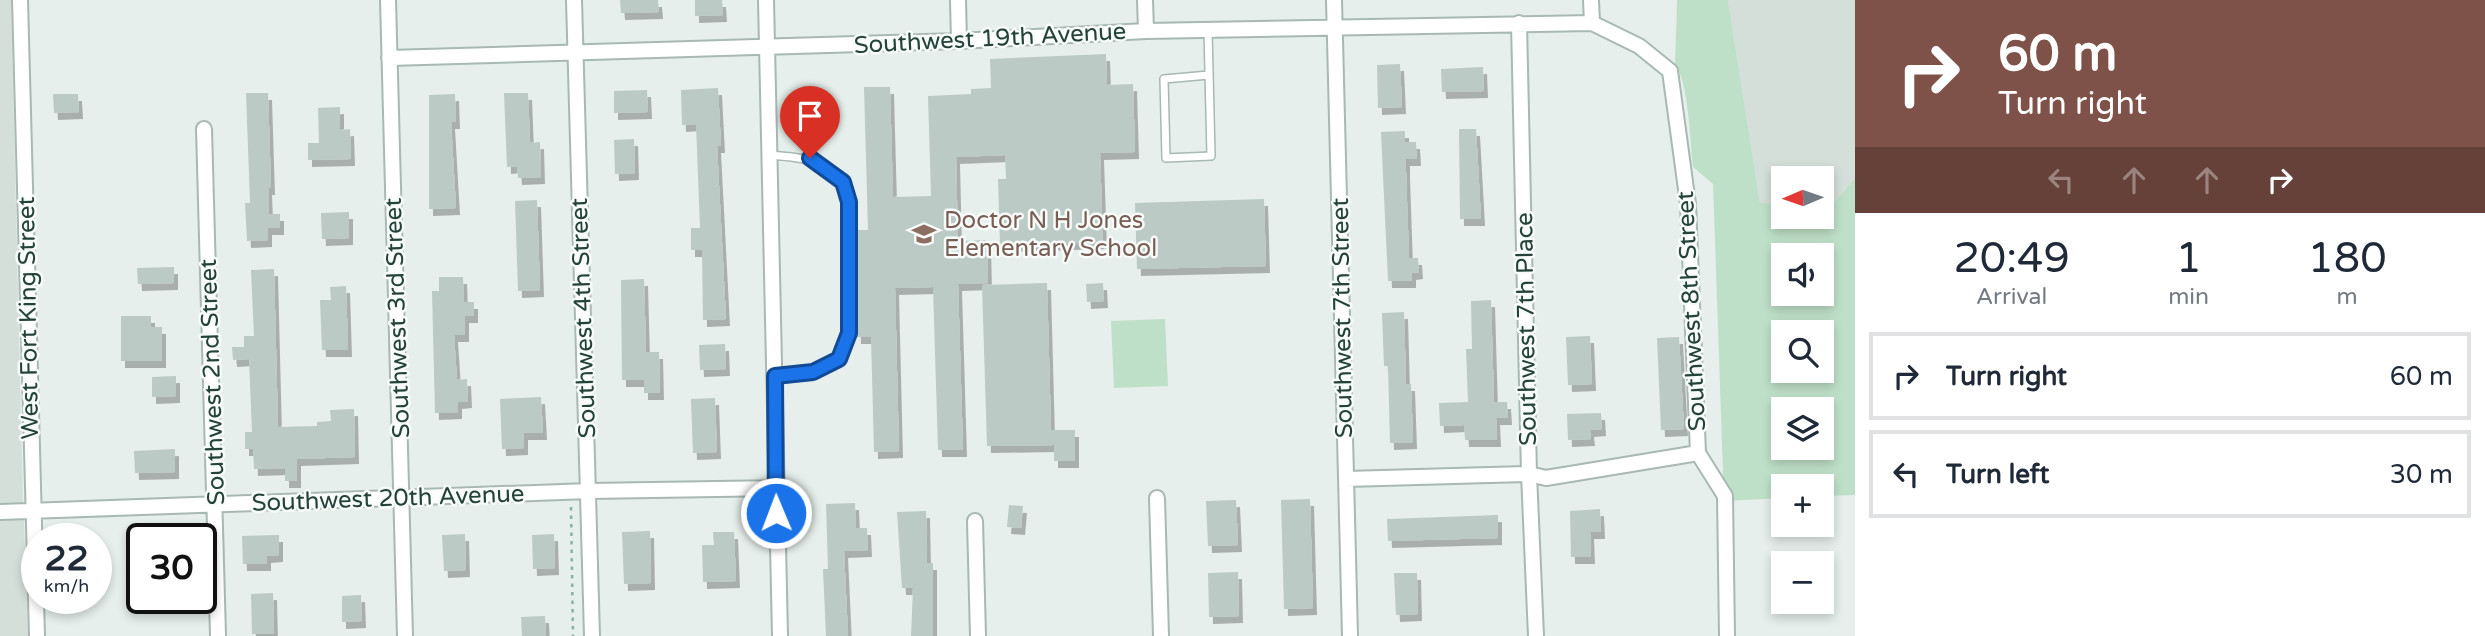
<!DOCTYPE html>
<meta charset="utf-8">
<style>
body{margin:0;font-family:"Varela Round",sans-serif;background:#f6f6f7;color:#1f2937;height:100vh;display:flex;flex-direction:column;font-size:26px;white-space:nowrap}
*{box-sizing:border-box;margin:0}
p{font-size:23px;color:#747a83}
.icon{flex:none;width:38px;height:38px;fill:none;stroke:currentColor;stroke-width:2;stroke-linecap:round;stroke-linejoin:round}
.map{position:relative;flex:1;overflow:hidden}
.sheet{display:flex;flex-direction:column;background:#fff;width:630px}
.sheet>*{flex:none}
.banner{background:#7f5249;color:#fff;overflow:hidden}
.needle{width:46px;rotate:268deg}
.fabs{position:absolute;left:1771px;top:166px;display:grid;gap:14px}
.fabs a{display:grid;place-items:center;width:63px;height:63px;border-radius:0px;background:#fff;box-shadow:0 4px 10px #0003;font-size:35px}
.speed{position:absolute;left:21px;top:523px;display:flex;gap:14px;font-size:35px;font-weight:700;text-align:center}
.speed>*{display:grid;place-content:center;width:91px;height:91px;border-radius:50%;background:#fff;box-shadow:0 4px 10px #0003;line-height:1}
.speed small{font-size:18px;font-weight:400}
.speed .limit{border:4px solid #111;border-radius:10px;background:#fff;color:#111}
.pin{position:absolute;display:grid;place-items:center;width:60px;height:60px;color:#fff;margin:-72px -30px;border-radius:50% 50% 50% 0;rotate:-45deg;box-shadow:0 0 7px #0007}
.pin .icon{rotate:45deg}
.me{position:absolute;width:77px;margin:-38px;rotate:359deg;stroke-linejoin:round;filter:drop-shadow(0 0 5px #0008)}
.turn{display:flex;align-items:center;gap:24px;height:147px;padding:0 28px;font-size:32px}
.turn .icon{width:91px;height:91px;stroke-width:2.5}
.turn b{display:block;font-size:49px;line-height:60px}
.lanes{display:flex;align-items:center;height:66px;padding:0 28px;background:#0003;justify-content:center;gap:35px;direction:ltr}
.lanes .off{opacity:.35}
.eta{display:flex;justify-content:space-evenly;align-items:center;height:119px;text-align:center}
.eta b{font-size:42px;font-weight:600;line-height:49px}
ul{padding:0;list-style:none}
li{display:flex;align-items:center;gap:21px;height:88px;margin:0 14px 10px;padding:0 14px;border:4px solid #e0e1e3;border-radius:0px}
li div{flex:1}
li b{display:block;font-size:26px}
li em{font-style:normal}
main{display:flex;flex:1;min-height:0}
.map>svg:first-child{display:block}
</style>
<main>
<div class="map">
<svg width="1855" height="636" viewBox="0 0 1855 636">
<defs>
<filter id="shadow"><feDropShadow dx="4" dy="7" stdDeviation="0" flood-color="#0004"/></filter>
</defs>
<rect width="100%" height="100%" fill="#e6efeb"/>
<path fill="#d4dfda" d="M 0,0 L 11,0 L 23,503 L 0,504 Z
M 1728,0 L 1855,0 L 1855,178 L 1832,205 L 1822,205 L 1822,178 L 1783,178 L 1783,204 L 1760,203 Z
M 24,519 L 28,636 L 0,636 L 0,520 Z"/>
<path fill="#bfe0c8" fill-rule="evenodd" d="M 1677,0 L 1728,0 L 1760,203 L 1783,204 L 1783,217 L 1822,217 L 1822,205 L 1832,205 L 1855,178 L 1855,495 L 1822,496 L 1822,486 L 1783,486 L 1783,498 L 1724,501 L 1713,184 L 1693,167 C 1690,143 1689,83 1675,64 ZM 1783,256 L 1822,256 L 1822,294 L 1783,294 ZM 1783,332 L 1822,332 L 1822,371 L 1783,371 ZM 1783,410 L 1822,410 L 1822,448 L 1783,448 Z
M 1165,319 L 1168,386 L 1114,388 L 1111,321 Z"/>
<path fill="#bbcac4" filter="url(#shadow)" d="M 620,0 L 658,0 L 659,12 L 621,13 Z
M 695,0 L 722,0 L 723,15 L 695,16 Z
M 1106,54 L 1107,85 L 1133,84 L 1135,152 L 1100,153 L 1103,242 L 1000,245 L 998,179 L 1006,179 L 1005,155 L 956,157 L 958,241 L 987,240 L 988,283 L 958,284 L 963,450 L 938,450 L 933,287 L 895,288 L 899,451 L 874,452 L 871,337 L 857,337 L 855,230 L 868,230 L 864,87 L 890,87 L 893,197 L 931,196 L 928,96 L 971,94 L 971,89 L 991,88 L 990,59 Z
M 1400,64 L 1402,107 L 1378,108 L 1377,65 Z
M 1483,67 L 1484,91 L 1442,92 L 1441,69 Z
M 718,88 L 721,146 L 717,146 L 726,319 L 703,320 L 702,250 L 691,250 L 691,228 L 700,228 L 696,124 L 682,125 L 681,90 Z
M 647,90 L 648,112 L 614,113 L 614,91 Z
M 246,93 L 268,93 L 271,188 L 268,188 L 269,214 L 280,214 L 280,228 L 268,228 L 268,240 L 247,241 L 245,203 L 250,203 Z
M 504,93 L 528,93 L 530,143 L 540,142 L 541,177 L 518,178 L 517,166 L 507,167 Z
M 53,94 L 78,94 L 79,112 L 54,113 Z
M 455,94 L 456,122 L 451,122 L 456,208 L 429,209 L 429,95 Z
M 340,107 L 340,130 L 350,129 L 351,159 L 308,160 L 308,143 L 319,143 L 318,108 Z
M 1459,129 L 1476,129 L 1481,219 L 1460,219 Z
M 1405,131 L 1405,142 L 1416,142 L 1417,159 L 1406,159 L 1406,172 L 1409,258 L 1418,258 L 1419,272 L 1412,273 L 1412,281 L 1388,281 L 1381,132 Z
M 634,139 L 635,173 L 615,174 L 614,140 Z
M 1264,199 L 1266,266 L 1137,269 L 1135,203 Z
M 537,200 L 540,290 L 518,291 L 515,201 Z
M 349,212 L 349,238 L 322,239 L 321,213 Z
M 174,267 L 174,283 L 138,284 L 137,268 Z
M 274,269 L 278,427 L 317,426 L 317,422 L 331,421 L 330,410 L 354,409 L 355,457 L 297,459 L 297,481 L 285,481 L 285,468 L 254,469 L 253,449 L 245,449 L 245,432 L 252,432 L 249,359 L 233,360 L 232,347 L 244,347 L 244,336 L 254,336 L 251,270 Z
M 439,277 L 463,277 L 464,302 L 474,302 L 474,316 L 465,316 L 465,335 L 454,335 L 457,380 L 467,379 L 468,401 L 458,402 L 458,412 L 435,413 L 432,291 L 439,291 Z
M 644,279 L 646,352 L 659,352 L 660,393 L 644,393 L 644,380 L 622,380 L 621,280 Z
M 1047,283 L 1051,430 L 1075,430 L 1075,461 L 1054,461 L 1054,445 L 987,446 L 982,285 Z
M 1103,283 L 1104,301 L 1087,302 L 1086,284 Z
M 346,286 L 348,350 L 322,350 L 320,300 L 331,300 L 330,287 Z
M 1491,300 L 1494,402 L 1507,402 L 1508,418 L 1496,418 L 1497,440 L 1465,440 L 1464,425 L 1440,426 L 1439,403 L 1468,402 L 1466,349 L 1472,349 L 1471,301 Z
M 1404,312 L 1406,384 L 1411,384 L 1413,442 L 1390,443 L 1388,366 L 1384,366 L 1382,313 Z
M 121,316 L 151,316 L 151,327 L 162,327 L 162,361 L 121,361 Z
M 1590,336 L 1592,384 L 1568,385 L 1566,337 Z
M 1679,337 L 1684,429 L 1661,430 L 1657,338 Z
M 725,344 L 726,369 L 700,370 L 699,345 Z
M 176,376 L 176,396 L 152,397 L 152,377 Z
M 541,397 L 543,433 L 524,433 L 524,448 L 502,449 L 500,399 Z
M 715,398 L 717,452 L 693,453 L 691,399 Z
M 1601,413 L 1602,429 L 1590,430 L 1591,439 L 1568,440 L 1567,414 Z
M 175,449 L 175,472 L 135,473 L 134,451 Z
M 1310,499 L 1313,608 L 1284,609 L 1281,500 Z
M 1236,500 L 1238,545 L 1208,546 L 1206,501 Z
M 855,503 L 856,528 L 867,528 L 868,550 L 844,551 L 848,636 L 826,636 L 823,569 L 828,569 L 826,504 Z
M 1009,505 L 1023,506 L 1021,528 L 1007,527 Z
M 1600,509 L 1601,532 L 1590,532 L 1591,557 L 1571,557 L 1570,511 Z
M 926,511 L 927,563 L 933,563 L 933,636 L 911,636 L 913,588 L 902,588 L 897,512 Z
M 1498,515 L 1498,538 L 1388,541 L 1387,519 Z
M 650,531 L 651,583 L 624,584 L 622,532 Z
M 713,532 L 734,532 L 736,581 L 703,582 L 702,545 L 714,545 Z
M 465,534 L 466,570 L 444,571 L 442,535 Z
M 554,534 L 555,568 L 533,569 L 532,535 Z
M 279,535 L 279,555 L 267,556 L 267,564 L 243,564 L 242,536 Z
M 1238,572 L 1239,616 L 1209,617 L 1208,573 Z
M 1394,573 L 1417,573 L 1418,614 L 1396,615 Z
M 273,593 L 274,634 L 252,634 L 251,594 Z
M 361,595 L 362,621 L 342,622 L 342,596 Z
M 545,616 L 546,636 L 522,636 L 521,617 Z"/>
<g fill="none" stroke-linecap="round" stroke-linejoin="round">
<g stroke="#a8b8b2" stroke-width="10">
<path id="lane" d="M 1208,30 L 1211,156 L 1166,158 L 1164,79 L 1209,75
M 769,155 C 809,158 835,160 849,202 L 849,333 L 839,359 L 813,372 L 775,376"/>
</g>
<g stroke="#a8b8b2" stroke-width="18">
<path id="street" d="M 20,0 L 37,636
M 388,0 L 405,636
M 574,0 L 592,636
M 766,0 L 780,636
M 958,0 L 959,41
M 1145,0 L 1146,31
M 1334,0 L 1350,636
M 1591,0 L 1592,23
M 1519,23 L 1529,474 L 1536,636
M 389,58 L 959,41 L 1146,31 L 1592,23 L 1639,46 L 1670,71 L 1688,204 L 1698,453 L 1725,496 L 1727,636
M 204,129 L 218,636
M 1346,479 L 1529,474 L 1546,478 L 1698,453
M 1157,498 L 1161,636
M 0,512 L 589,491 L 776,488
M 975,521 L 978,636"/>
</g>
<path stroke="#86b3a5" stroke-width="2.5" stroke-dasharray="3.5 5" stroke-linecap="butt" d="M 571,507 L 573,636"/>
<use href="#lane" stroke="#fff" stroke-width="7"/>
<use href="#street" stroke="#fff" stroke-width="14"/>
</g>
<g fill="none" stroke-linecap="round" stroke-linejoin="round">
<g stroke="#114b97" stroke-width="18">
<path id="route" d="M 776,513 L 775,376 L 813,372 L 839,359 L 849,333 L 849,202 L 843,182 L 810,158"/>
</g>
<use href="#route" stroke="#1a73e8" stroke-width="12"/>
</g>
<defs>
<g id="school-bare" transform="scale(1.89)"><path d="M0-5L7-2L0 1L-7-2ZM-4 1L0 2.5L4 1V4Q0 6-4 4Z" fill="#8d6e63" stroke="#f7fbf9" stroke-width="2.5" paint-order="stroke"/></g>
</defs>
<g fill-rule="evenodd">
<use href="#school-bare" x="924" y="234"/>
</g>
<g text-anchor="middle" stroke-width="5" stroke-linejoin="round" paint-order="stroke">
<g font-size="24" fill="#24423a" stroke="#f7fbf9">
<text transform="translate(990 38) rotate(-3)" y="8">Southwest 19th Avenue</text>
<text transform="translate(1691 311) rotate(-93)" y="8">Southwest 8th Street</text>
<text transform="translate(28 318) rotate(-91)" y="8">West Fort King Street</text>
<text transform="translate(397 318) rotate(-92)" y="8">Southwest 3rd Street</text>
<text transform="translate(583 318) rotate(-92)" y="8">Southwest 4th Street</text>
<text transform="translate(1342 318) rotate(-91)" y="8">Southwest 7th Street</text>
<text transform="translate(1526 329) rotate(-91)" y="8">Southwest 7th Place</text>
<text transform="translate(212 382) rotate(-92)" y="8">Southwest 2nd Street</text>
<text transform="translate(388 498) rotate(-2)" y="8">Southwest 20th Avenue</text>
</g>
<g font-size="24" fill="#785e54" stroke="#f7fbf9" text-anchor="start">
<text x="944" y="228">Doctor N H Jones<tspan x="944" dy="28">Elementary School</tspan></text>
</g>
</g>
</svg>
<div class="fabs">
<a><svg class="needle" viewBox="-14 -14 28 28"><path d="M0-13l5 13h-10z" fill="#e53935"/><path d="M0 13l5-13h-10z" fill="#747a83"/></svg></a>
<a><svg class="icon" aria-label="sound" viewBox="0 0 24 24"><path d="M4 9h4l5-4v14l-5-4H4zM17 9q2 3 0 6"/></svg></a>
<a><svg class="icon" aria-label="search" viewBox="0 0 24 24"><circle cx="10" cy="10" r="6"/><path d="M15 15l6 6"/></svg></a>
<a><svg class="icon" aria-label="layers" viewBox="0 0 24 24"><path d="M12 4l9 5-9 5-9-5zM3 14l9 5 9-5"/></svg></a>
<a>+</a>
<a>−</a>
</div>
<div class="speed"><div>22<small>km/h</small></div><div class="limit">30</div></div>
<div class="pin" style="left:810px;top:158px;background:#d93025"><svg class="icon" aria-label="arrive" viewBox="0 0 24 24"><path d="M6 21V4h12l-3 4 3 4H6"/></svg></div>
<svg class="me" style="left:776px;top:513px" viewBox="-20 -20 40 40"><circle r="17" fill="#1a73e8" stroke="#fff" stroke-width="3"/><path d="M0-11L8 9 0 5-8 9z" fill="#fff"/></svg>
</div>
<section class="sheet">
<div class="banner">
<div class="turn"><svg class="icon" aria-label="right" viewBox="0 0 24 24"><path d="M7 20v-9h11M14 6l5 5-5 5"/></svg><div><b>60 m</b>Turn right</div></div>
<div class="lanes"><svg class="icon off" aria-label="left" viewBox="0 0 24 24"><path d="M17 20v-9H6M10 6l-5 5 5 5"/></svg><svg class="icon off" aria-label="ahead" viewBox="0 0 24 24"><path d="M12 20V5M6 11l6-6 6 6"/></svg><svg class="icon off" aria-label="ahead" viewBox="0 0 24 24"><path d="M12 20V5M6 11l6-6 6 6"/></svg><svg class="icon" aria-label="right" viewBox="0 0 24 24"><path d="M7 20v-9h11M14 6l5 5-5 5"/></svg></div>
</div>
<div class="eta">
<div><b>20:49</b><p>Arrival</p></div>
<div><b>1</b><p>min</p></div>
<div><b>180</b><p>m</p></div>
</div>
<ul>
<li><svg class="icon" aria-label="right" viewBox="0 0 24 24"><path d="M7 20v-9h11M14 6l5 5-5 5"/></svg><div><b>Turn right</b></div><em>60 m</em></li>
<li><svg class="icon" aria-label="left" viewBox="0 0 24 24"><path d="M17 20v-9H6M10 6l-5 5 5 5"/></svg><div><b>Turn left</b></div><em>30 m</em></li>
</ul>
</section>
</main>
